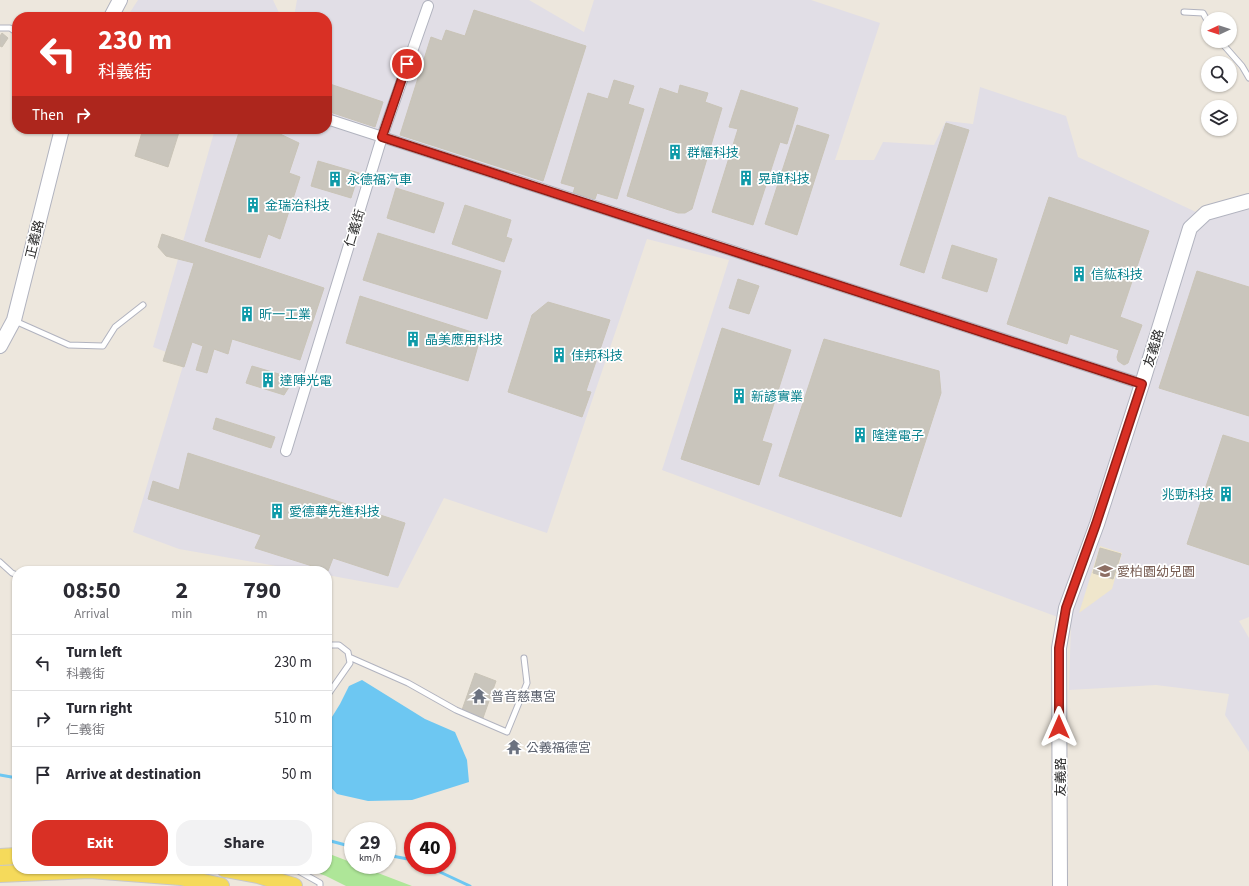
<!DOCTYPE html>
<meta charset="utf-8">
<style>
body{margin:0;font-family:"Source Sans 3","Noto Sans TC",sans-serif;background:#f2f2f3;color:#2b2b33;height:100vh;display:flex;flex-direction:column;font-size:15px;white-space:nowrap}
*{box-sizing:border-box;margin:0}
p{font-size:13px;color:#7c7c81}
.icon{flex:none;width:22px;height:22px;fill:none;stroke:currentColor;stroke-width:2;stroke-linecap:round;stroke-linejoin:round}
.map{position:relative;flex:1;overflow:hidden}
.sheet{position:absolute;left:12px;top:566px;width:320px;height:308px;display:flex;flex-direction:column;background:#fff;border-radius:16px;box-shadow:0 1px 3px #0004}
.sheet>*{flex:none}
.banner{position:absolute;left:12px;top:12px;width:320px;height:122px;border-radius:16px;box-shadow:0 1px 3px #0004;background:#d93025;color:#fff;overflow:hidden}
.needle{width:26px;rotate:266deg}
.controls{position:absolute;left:1201px;top:12px;display:grid;gap:8px}
.controls a{display:grid;place-items:center;width:36px;height:36px;border-radius:50%;background:#fff;box-shadow:0 1px 3px #0004;font-size:20px}
.speed{position:absolute;left:344px;top:822px;display:flex;gap:8px;font-size:20px;font-weight:700;text-align:center}
.speed>*{display:grid;place-content:center;width:52px;height:52px;border-radius:50%;background:#fff;box-shadow:0 1px 3px #0004;line-height:1}
.speed small{font-size:10px;font-weight:400}
.speed .limit{border:6px solid #d22;background:#fff;color:#111}
.pin{position:absolute;display:grid;place-items:center;width:34px;height:34px;color:#fff;margin:-17px;border:2px solid #fff;border-radius:50%;box-shadow:0 1px 4px #0007}
.me{position:absolute;width:44px;margin:-22px;rotate:0deg;stroke-linejoin:round;filter:drop-shadow(0 0 3px #0008)}
.turn{display:flex;align-items:center;gap:14px;height:84px;padding:0 20px;font-size:18px}
.turn .icon{width:52px;height:52px;stroke-width:2.5}
.turn b{display:block;font-size:28px;line-height:34px}
.then{display:flex;align-items:center;height:38px;padding:0 20px;background:#0003;gap:8px;font-size:15px}
.eta{display:flex;justify-content:space-evenly;align-items:center;height:68px;text-align:center}
.eta b{font-size:24px;font-weight:700;line-height:28px}
.primary-button{display:flex;gap:8px;margin-top:auto;padding:8px 20px}
.primary-button a{flex:1;height:46px;border-radius:16px;background:#d93025;color:#fff;font-size:16px;font-weight:700;line-height:46px;text-align:center}
.primary-button a+a{background:#f2f2f3;color:#2b2b33}
ul{padding:0;list-style:none}
li{display:flex;align-items:center;gap:12px;height:56px;padding:0 20px;border-top:1px solid #e1e1e2}
li div{flex:1}
li b{display:block;font-size:15px}
li em{font-style:normal}
.map>svg:first-child{display:block}
</style>
<div class="map">
<svg width="1249" height="886" viewBox="0 0 1249 886">
<rect width="100%" height="100%" fill="#ede7dd"/>
<path fill="#e1dee6" d="M 138,0 L 273,0 L 281,17 L 127,17 Z
M 297,0 L 529,0 L 584,32 L 594,0 L 811,0 L 880,23 L 835,160 L 874,160 L 883,142 L 934,145 L 946,121 L 973,124 L 980,87 L 1066,116 L 1078,157 L 1211,219 L 1249,209 L 1249,617 L 1239,621 L 1249,638 L 1249,752 L 1225,715 L 1229,694 L 1156,685 L 1069,690 L 1071,622 L 662,470 L 729,260 L 647,239 L 547,533 L 444,498 L 398,588 L 327,575 L 327,571 L 305,571 L 179,549 L 133,532 L 185,359 L 153,347 L 215,129 L 327,129 L 327,17 L 294,17 Z"/>
<path fill="#efe6cc" d="M 1100,546 L 1122,553 L 1112,589 L 1079,613 Z"/>
<path fill="#aee698" d="M 327,853 L 353,863 L 353,865 L 357,865 L 412,886 L 346,886 L 326,876 L 307,869 L 327,869 Z"/>
<path fill="#6dc7f2" d="M 362,680 L 425,719 L 455,732 L 467,760 L 469,782 L 412,800 L 368,801 L 337,794 L 327,783 L 327,725 L 340,704 L 349,686 Z"/>
<g fill="none" stroke-linecap="round" stroke-linejoin="round">
<path stroke="#6dc7f2" stroke-width="3" d="M 0,775 L 17,778
M 327,840 L 353,847
M 387,855 L 413,860
M 425,865 L 470,886"/>
</g>
<path fill="#c9c5bc" stroke="#c9c4b7" d="M 474,10 L 586,46 L 543,181 L 400,135 L 431,37 L 442,41 L 446,30 L 465,36 Z
M 2,33 L 8,38 L 2,47 L 0,46 L 0,36 Z
M 614,80 L 634,86 L 628,104 L 644,109 L 617,199 L 597,193 L 595,199 L 573,193 L 575,187 L 561,183 L 588,93 L 608,99 Z
M 327,83 L 383,102 L 375,127 L 327,111 Z
M 680,85 L 708,93 L 705,102 L 722,108 L 692,209 L 685,213 L 678,213 L 627,196 L 660,88 L 678,94 Z
M 741,90 L 798,108 L 787,144 L 780,142 L 753,225 L 712,212 L 738,129 L 729,127 Z
M 946,123 L 969,130 L 924,273 L 900,265 Z
M 797,125 L 829,135 L 797,235 L 765,224 Z
M 143,129 L 180,129 L 168,167 L 135,156 Z
M 240,129 L 264,129 L 278,133 L 299,143 L 289,173 L 300,177 L 280,239 L 268,234 L 260,258 L 205,241 Z
M 318,161 L 359,173 L 351,198 L 311,186 Z
M 396,188 L 444,203 L 434,233 L 387,218 Z
M 1049,197 L 1149,231 L 1120,317 L 1142,325 L 1128,363 L 1124,365 L 1118,361 L 1117,357 L 1119,350 L 1070,334 L 1067,344 L 1007,324 Z
M 465,205 L 511,220 L 506,237 L 512,239 L 504,262 L 452,244 Z
M 378,233 L 501,271 L 487,319 L 363,280 Z
M 162,234 L 324,288 L 300,360 L 232,339 L 228,354 L 214,349 L 207,373 L 196,370 L 203,346 L 192,342 L 184,367 L 163,361 L 194,263 L 166,256 L 158,247 Z
M 952,245 L 997,259 L 987,292 L 942,278 Z
M 1197,271 L 1249,287 L 1249,416 L 1159,388 Z
M 738,279 L 759,286 L 749,314 L 729,308 Z
M 360,296 L 481,335 L 468,381 L 346,343 Z
M 548,302 L 610,320 L 586,391 L 591,392 L 582,417 L 508,392 L 532,315 Z
M 722,328 L 791,350 L 762,441 L 772,444 L 759,485 L 681,459 Z
M 824,339 L 939,371 L 941,393 L 901,517 L 779,476 Z
M 252,366 L 289,377 L 289,387 L 284,395 L 246,383 Z
M 216,418 L 275,437 L 271,448 L 213,429 Z
M 1223,435 L 1249,443 L 1249,565 L 1187,544 Z
M 188,453 L 405,523 L 388,576 L 333,558 L 328,571 L 255,548 L 261,535 L 148,499 L 153,481 L 179,490 Z
M 1100,548 L 1121,554 L 1113,579 L 1093,573 Z
M 475,673 L 496,681 L 483,718 L 462,710 Z
M 511,740 L 521,743 L 518,753 L 508,750 Z"/>
<g fill="none" stroke-linecap="round" stroke-linejoin="round">
<g stroke="#b1b3bf" stroke-width="7">
<path id="lane" d="M 1184,12 L 1203,13 L 1208,22
M 0,28 L 10,28 L 17,33
M 1220,41 L 1242,66 L 1249,78
M 15,321 L 69,345 L 103,346 L 115,327 L 143,305
M 0,562 L 12,573 L 17,575
M 327,645 L 339,645 L 348,652 L 350,663 L 327,696
M 349,657 L 408,683 L 456,710 L 507,732 L 527,683 L 524,658
M 295,869 L 320,883 L 320,886"/>
</g>
<g stroke="#b1b3bf" stroke-width="12">
<path id="street" d="M 327,119 L 1142,384
M 286,451 L 382,137 L 428,6"/>
</g>
<g stroke="#b1b3bf" stroke-width="16">
<path id="secondary" d="M 111,17 L 120,0
M 0,346 L 14,320 L 62,129
M 1060,886 L 1059,648 L 1066,608 L 1097,524 L 1142,384 L 1190,228 L 1206,213 L 1249,201"/>
</g>
<g stroke="#c8c8c8" stroke-width="18">
<path id="primary" d="M 0,857 L 17,856
M 225,869 L 258,875 L 294,886
M 0,874 L 90,870 L 181,877 L 221,886"/>
</g>
<use href="#lane" stroke="#fff" stroke-width="5"/>
<use href="#street" stroke="#fff" stroke-width="10"/>
<use href="#secondary" stroke="#fff" stroke-width="14"/>
<use href="#primary" stroke="#f5da5b" stroke-width="16"/>
</g>
<g fill="none" stroke-linecap="round" stroke-linejoin="round">
<g stroke="#8d1f18" stroke-width="10">
<path id="route" d="M 407,64 L 382,137 L 1142,384 L 1096,524 L 1066,608 L 1059,648 L 1059,727"/>
</g>
<use href="#route" stroke="#d93025" stroke-width="7"/>
</g>
<defs>
<g id="building-bare" transform="scale(1.2)"><path d="M-4-6H4V6H1V3H-1V6H-4ZM-2.5-4.3h1.7v1.8h-1.7ZM.8-4.3h1.7v1.8H.8ZM-2.5-1h1.7V.8h-1.7ZM.8-1h1.7V.8H.8Z" fill="#0f9aa8" stroke="#fff" stroke-width="2.5" paint-order="stroke"/></g>
<g id="school-bare" transform="scale(1.2)"><path d="M0-5L7-2L0 1L-7-2ZM-4 1L0 2.5L4 1V4Q0 6-4 4Z" fill="#8d6e63" stroke="#fff" stroke-width="2.5" paint-order="stroke"/></g>
<g id="temple-bare" transform="scale(1.2)"><path d="M0-6L5-2H3V0L6.5 2.5H4V6H1.5V3h-3V6H-4V2.5H-6.5L-3 0V-2H-5Z" fill="#6b7280" stroke="#fff" stroke-width="2.5" paint-order="stroke"/></g>
</defs>
<g fill-rule="evenodd">
<use href="#building-bare" x="675" y="152"/>
<use href="#building-bare" x="746" y="178"/>
<use href="#building-bare" x="335" y="179"/>
<use href="#building-bare" x="253" y="205"/>
<use href="#building-bare" x="1079" y="274"/>
<use href="#building-bare" x="247" y="314"/>
<use href="#building-bare" x="413" y="339"/>
<use href="#building-bare" x="559" y="355"/>
<use href="#building-bare" x="268" y="380"/>
<use href="#building-bare" x="739" y="396"/>
<use href="#building-bare" x="860" y="435"/>
<use href="#building-bare" x="1226" y="494"/>
<use href="#building-bare" x="277" y="511"/>
<use href="#school-bare" x="1105" y="571"/>
<use href="#temple-bare" x="479" y="696"/>
<use href="#temple-bare" x="514" y="747"/>
</g>
<g text-anchor="middle" stroke-width="3.5" stroke-linejoin="round" paint-order="stroke">
<g font-size="13" fill="#0d838f" stroke="#fff" text-anchor="start">
<text x="687" y="157">群耀科技</text>
<text x="758" y="183">晃誼科技</text>
<text x="347" y="184">永德福汽車</text>
<text x="265" y="210">金瑞治科技</text>
<text x="1091" y="279">信紘科技</text>
<text x="259" y="319">昕一工業</text>
<text x="425" y="344">晶美應用科技</text>
<text x="571" y="360">佳邦科技</text>
<text x="280" y="385">達陣光電</text>
<text x="751" y="401">新諺實業</text>
<text x="872" y="440">隆達電子</text>
<text x="1214" y="499" text-anchor="end">兆勁科技</text>
<text x="289" y="516">愛德華先進科技</text>
</g>
<g font-size="13" fill="#2b2b2b" stroke="#fff">
<text transform="translate(354 228) rotate(-73)" y="5">仁義街</text>
<text transform="translate(34 239) rotate(-76)" y="5">正義路</text>
<text transform="translate(1153 348) rotate(-73)" y="5">友義路</text>
<text transform="translate(1060 777) rotate(-90)" y="5">友義路</text>
</g>
<g font-size="13" fill="#785e54" stroke="#fff" text-anchor="start">
<text x="1117" y="576">愛柏園幼兒園</text>
</g>
<g font-size="13" fill="#5b616d" stroke="#fff" text-anchor="start">
<text x="491" y="701">普音慈惠宮</text>
<text x="526" y="752">公義福德宮</text>
</g>
</g>
</svg>
<div class="controls">
<a><svg class="needle" viewBox="-14 -14 28 28"><path d="M0-13l5 13h-10z" fill="#e53935"/><path d="M0 13l5-13h-10z" fill="#7c7c81"/></svg></a>
<a><svg class="icon" aria-label="search" viewBox="0 0 24 24"><circle cx="10" cy="10" r="6"/><path d="M15 15l6 6"/></svg></a>
<a><svg class="icon" aria-label="layers" viewBox="0 0 24 24"><path d="M12 4l9 5-9 5-9-5zM3 14l9 5 9-5"/></svg></a>
</div>
<div class="speed"><div>29<small>km/h</small></div><div class="limit">40</div></div>
<div class="pin" style="left:407px;top:64px;background:#d93025"><svg class="icon" aria-label="arrive" viewBox="0 0 24 24"><path d="M6 21V4h12l-3 4 3 4H6"/></svg></div>
<svg class="me" style="left:1059px;top:727px" viewBox="-20 -20 40 40"><path d="M0-17L14 15 0 8-14 15z" fill="#d93025" stroke="#fff" stroke-width="4"/></svg>
<div class="banner">
<div class="turn"><svg class="icon" aria-label="left" viewBox="0 0 24 24"><path d="M17 20v-9H6M10 6l-5 5 5 5"/></svg><div><b>230 m</b>科義街</div></div>
<div class="then">Then<svg class="icon" aria-label="right" viewBox="0 0 24 24"><path d="M7 20v-9h11M14 6l5 5-5 5"/></svg></div>
</div>
<section class="sheet">
<div class="eta">
<div><b>08:50</b><p>Arrival</p></div>
<div><b>2</b><p>min</p></div>
<div><b>790</b><p>m</p></div>
</div>
<ul>
<li><svg class="icon" aria-label="left" viewBox="0 0 24 24"><path d="M17 20v-9H6M10 6l-5 5 5 5"/></svg><div><b>Turn left</b><p>科義街</p></div><em>230 m</em></li>
<li><svg class="icon" aria-label="right" viewBox="0 0 24 24"><path d="M7 20v-9h11M14 6l5 5-5 5"/></svg><div><b>Turn right</b><p>仁義街</p></div><em>510 m</em></li>
<li><svg class="icon" aria-label="arrive" viewBox="0 0 24 24"><path d="M6 21V4h12l-3 4 3 4H6"/></svg><div><b>Arrive at destination</b></div><em>50 m</em></li>
</ul>
<div class="primary-button"><a>Exit</a><a>Share</a></div>
</section>
</div>
